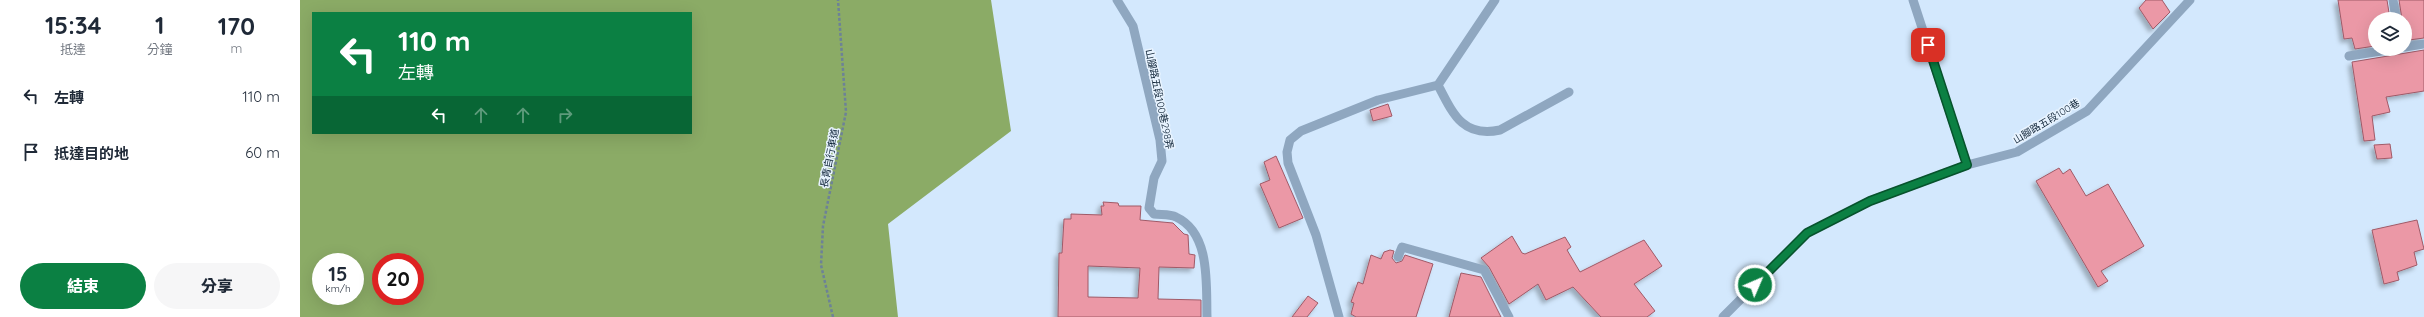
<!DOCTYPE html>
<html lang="zh-TW">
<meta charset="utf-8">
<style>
body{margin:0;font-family:Quicksand,"Noto Sans TC",sans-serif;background:#f6f6f7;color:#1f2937;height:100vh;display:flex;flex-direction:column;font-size:15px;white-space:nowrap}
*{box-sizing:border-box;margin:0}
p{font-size:13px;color:#747a83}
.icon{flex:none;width:22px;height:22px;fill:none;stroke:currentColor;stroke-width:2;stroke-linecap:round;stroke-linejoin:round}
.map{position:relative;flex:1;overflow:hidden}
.drawer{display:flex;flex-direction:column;background:#fff;width:300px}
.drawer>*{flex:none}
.guide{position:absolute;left:12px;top:12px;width:380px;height:122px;border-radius:0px;box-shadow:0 4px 16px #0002;background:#0b8043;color:#fff;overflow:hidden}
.tools{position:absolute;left:2068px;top:12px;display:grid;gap:8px}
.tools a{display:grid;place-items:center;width:44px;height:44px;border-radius:50%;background:#fff;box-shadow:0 4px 16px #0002;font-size:20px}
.speed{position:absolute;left:12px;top:253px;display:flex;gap:8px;font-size:20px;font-weight:700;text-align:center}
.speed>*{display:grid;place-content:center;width:52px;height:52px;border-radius:50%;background:#fff;box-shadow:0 4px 16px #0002;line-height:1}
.speed small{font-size:10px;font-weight:400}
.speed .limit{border:6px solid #d22;background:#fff;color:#111}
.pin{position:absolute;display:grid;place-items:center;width:34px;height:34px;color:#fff;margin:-17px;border-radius:8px;box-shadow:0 2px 6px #0006}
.me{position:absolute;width:44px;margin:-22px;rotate:45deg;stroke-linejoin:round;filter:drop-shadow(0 0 3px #0008)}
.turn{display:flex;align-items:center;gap:14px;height:84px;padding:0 20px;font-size:18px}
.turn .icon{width:52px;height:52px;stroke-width:2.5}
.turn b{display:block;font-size:28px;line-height:34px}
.lanes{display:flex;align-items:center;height:38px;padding:0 20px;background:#0003;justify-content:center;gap:20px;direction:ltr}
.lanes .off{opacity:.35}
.eta{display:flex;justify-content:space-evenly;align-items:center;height:68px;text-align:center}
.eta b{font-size:24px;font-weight:800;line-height:28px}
.cta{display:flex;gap:8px;margin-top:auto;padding:8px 20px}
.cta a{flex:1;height:46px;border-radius:24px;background:#0b8043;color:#fff;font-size:16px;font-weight:800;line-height:46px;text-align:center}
.cta a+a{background:#f6f6f7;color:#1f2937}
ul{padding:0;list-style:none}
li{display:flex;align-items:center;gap:12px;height:56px;padding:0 20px}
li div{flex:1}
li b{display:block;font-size:15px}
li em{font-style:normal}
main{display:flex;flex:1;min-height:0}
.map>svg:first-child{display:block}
</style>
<main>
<section class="drawer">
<div class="eta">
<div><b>15:34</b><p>抵達</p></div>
<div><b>1</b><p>分鐘</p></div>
<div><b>170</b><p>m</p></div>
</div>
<ul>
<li><svg class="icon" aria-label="left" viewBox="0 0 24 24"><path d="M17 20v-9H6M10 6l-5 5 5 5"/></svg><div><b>左轉</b></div><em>110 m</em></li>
<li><svg class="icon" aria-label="arrive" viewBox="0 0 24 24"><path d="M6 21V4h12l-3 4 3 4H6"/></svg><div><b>抵達目的地</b></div><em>60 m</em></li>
</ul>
<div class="cta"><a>結束</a><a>分享</a></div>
</section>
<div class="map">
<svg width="2124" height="317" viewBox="0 0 2124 317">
<defs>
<filter id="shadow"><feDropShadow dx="-3.5" dy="3.5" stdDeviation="2" flood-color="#0004"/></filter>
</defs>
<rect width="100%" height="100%" fill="#d3e8fd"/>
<path fill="#8bab66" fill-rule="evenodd" d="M 0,0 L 691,0 L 711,131 L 588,224 L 598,317 L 0,317 ZM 13,13 L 391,13 L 391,133 L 13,133 ZM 21,262 L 55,262 L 55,296 L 21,296 ZM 81,262 L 115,262 L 115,296 L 81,296 Z"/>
<path fill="#eb98a6" stroke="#a05a67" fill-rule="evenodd" filter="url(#shadow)" d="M 1846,0 L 1862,0 L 1870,12 L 1853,29 L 1839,8 Z
M 2038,0 L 2087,0 L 2090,19 L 2075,19 L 2075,46 L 2055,49 L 2052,38 L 2044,39 Z
M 2099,0 L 2124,0 L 2124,38 L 2109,40 L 2106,19 L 2102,19 Z
M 2124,50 L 2124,91 L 2086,97 L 2090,112 L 2072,116 L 2075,140 L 2064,141 L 2052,62 Z
M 1088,104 L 1092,116 L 1073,121 L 1070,110 Z
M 2090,144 L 2092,158 L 2077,159 L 2074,145 Z
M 976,156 L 1003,218 L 979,228 L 960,184 L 970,180 L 964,162 Z
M 1759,168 L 1763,174 L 1770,169 L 1786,196 L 1808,184 L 1844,246 L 1801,271 L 1808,281 L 1798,287 L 1736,181 Z
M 803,202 L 818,203 L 819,206 L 841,206 L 840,220 L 873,223 L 884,234 L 888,235 L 889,254 L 895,255 L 894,268 L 859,267 L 858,299 L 901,300 L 901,317 L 758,317 L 759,253 L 762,253 L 764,219 L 771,219 L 771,214 L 802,215 L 801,206 L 804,206 ZM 788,266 L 840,268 L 838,298 L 788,297 Z
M 2117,220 L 2124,249 L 2114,252 L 2117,265 L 2097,272 L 2099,280 L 2084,284 L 2072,230 Z
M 1212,236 L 1222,253 L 1225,254 L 1265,237 L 1271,247 L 1267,250 L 1280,272 L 1344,240 L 1362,266 L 1334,284 L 1355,311 L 1347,317 L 1301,317 L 1273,287 L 1246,300 L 1238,284 L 1209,304 L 1189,267 L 1181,258 Z
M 1090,250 L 1094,251 L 1092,258 L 1096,263 L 1102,261 L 1105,255 L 1133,264 L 1116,317 L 1056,317 L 1051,314 L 1054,303 L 1051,302 L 1058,282 L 1063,284 L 1071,255 L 1081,259 L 1084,252 Z
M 1161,273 L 1181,277 L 1201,317 L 1149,317 Z
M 1008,296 L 1018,303 L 1007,317 L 992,317 Z"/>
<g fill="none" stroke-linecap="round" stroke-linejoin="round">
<path stroke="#6d8297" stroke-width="2.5" stroke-dasharray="3 2" stroke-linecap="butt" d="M 533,317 L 521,265 L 523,226 L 546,112 L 538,0"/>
<path stroke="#8fa7c0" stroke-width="9" d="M 817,0 L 833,26 L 860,140 L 862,161 L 854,178 L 849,208 L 854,214 C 861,215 870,214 876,217 C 911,233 906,285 907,317
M 1613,0 L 1667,165
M 2093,0 L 2096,19
M 2105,47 L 2124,44
M 2049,56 L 2094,49
M 1138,85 C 1153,114 1163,138 1200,130 L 1269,92
M 1098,257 L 1102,247 L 1184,270 L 1209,317
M 1039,317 L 1016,235 L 988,163 L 987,152 L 990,140 L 1001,131 L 1078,100 L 1138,85 L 1195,0
M 1423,317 L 1507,233 L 1570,201 L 1667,165 L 1717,152 L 1787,111 L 1890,0"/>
</g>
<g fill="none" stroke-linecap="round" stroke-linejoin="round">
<g stroke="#07532c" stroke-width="10">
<path id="route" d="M 1455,285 L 1507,233 L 1570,201 L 1667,165 L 1628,45"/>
</g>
<use href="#route" stroke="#0b8043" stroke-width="7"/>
</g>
<g text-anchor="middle" stroke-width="3" stroke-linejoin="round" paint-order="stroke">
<g font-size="10" fill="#0f2438" stroke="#e9f4ff">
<text transform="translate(860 99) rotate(78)" y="4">山腳路五段100巷298弄</text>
<text transform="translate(1746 121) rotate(-31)" y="4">山腳路五段100巷</text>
<text transform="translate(529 158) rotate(-79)" y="4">長青自行車道</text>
</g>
</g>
</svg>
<div class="tools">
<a><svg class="icon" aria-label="layers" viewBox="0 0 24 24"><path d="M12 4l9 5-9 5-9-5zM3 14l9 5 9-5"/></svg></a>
</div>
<div class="speed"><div>15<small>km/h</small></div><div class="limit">20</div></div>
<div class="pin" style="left:1628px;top:45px;background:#d93025"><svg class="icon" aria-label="arrive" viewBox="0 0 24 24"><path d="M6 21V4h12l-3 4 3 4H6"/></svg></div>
<svg class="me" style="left:1455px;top:285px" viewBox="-20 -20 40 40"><circle r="17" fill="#0b8043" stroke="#fff" stroke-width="3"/><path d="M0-11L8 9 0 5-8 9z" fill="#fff"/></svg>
<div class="guide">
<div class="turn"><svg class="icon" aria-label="left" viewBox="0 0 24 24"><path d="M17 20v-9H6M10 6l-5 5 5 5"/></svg><div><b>110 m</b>左轉</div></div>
<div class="lanes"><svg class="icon" aria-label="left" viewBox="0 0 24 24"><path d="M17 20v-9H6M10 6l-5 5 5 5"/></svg><svg class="icon off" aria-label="ahead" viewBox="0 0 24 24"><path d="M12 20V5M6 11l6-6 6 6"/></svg><svg class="icon off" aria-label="ahead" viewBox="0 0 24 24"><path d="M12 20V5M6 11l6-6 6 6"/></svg><svg class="icon off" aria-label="right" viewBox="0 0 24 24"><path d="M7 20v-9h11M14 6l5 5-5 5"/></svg></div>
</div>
</div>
</main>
